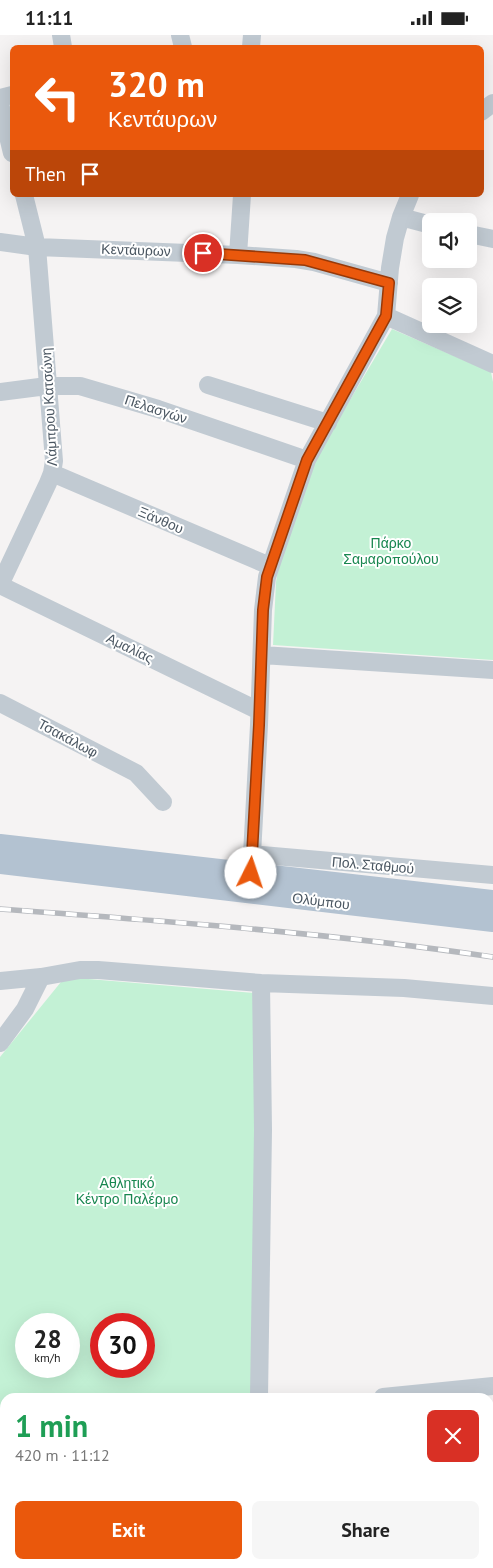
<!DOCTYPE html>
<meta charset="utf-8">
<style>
body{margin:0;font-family:"PT Sans",sans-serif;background:#f6f6f6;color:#222;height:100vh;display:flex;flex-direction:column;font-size:19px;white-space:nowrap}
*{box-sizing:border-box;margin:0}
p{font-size:16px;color:#767676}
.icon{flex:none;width:28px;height:28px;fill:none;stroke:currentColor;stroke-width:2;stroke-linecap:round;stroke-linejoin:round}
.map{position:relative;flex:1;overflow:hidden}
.details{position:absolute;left:0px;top:1358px;width:494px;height:176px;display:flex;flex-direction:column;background:#fff;border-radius:15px 15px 0 0;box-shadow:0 5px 20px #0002}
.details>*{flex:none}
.guide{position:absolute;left:10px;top:10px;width:474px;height:152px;border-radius:8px;box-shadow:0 5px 20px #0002;background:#ea580c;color:#fff;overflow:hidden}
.buttons{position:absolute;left:422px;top:178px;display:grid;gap:10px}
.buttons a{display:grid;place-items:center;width:55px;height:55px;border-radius:8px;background:#fff;box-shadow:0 5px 20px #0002;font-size:25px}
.speed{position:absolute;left:15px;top:1278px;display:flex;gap:10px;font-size:25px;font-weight:700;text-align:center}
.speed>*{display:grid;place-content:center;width:65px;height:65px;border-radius:50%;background:#fff;box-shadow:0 5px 20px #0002;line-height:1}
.speed small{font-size:12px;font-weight:400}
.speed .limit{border:8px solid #d22;background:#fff;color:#111}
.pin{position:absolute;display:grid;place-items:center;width:42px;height:42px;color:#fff;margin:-21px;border:2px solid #fff;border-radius:50%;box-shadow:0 1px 5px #0007}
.me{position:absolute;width:55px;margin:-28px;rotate:4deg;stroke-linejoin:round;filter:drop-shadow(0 0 4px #0008)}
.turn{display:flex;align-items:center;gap:18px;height:105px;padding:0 15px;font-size:22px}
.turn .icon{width:65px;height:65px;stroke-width:2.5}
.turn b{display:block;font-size:35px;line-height:42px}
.then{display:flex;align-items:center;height:48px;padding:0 15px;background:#0003;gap:10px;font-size:19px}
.round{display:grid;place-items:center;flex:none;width:52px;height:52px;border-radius:8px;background:#f6f6f6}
.headline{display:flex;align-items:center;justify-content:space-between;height:85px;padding:0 15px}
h1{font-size:30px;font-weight:700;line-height:38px;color:#1e9e55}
.primary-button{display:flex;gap:10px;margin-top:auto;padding:10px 15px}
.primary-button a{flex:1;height:58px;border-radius:8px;background:#ea580c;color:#fff;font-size:20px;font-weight:700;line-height:58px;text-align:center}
.primary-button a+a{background:#f6f6f6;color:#222}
.status{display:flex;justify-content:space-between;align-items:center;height:35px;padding:0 25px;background:#fff;direction:ltr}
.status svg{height:14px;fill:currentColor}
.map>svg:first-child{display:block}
</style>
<div class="status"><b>11:11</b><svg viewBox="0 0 49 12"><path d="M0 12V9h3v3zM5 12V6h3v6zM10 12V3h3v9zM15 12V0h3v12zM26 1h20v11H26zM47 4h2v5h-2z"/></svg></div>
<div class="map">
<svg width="493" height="1533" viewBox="0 0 493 1533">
<rect width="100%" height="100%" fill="#f5f3f3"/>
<path fill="#c3f1d5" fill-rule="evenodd" d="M 392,294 L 491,337 L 493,347 L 493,625 L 273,610 L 276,547 L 278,534 L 318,419 Z
M 65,942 L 254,958 L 254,1139 L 251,1362 L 5,1362 L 5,1529 L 252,1529 L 252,1533 L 13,1533 L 0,1531 L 0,1022 ZM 26,1289 L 69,1289 L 69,1331 L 26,1331 ZM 101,1289 L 144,1289 L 144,1331 L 101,1331 Z"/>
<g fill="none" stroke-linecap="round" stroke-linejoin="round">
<path stroke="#c1cad2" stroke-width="18" d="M 61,0 L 63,12
M 180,0 L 183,12
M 251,12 L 252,0
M 0,63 L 12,60
M 0,69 L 12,118
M 481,77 L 493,68
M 401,182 L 431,190
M 469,199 L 493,204
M 0,207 L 37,212 L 238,220 L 296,224 L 314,227 L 389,248
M 238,220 L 242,160
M 386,281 L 493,329
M 208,350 L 328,388
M 0,357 L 47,351 L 80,351 L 158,374 L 307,425
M 52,438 L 270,531
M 0,550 L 48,448 L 52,438 L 54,426 L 37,212 L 24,160
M 0,550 L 259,676
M 262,620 L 493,635
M 0,668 L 136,738 L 163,767
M 252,819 L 493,840
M 251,838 L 259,690 L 263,575 L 267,542 L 307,425 L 386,281 L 390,233 L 395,203 L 401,182 L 410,160
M 0,946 L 41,942 L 80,935 L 98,935 L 261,948 L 404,953 L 493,961
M 0,1008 L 25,974 L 41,942
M 259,1362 L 263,1095 L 261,948
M 383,1362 L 493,1351
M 274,1529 L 276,1533"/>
<path stroke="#b3c2d1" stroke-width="22" d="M 0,810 L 493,866
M 0,828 L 493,886"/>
<g stroke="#b5b8bd" stroke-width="5.5">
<path id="rail" d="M 0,874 C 165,886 330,898 493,922"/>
</g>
<use href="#rail" stroke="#fff" stroke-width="4" stroke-dasharray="11" stroke-linecap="butt"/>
</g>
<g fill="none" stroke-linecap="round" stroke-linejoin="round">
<g stroke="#983908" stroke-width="12">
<path id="route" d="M 203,218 L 305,225 L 389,248 L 386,281 L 307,425 L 267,542 L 263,575 L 259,690 L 251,838"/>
</g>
<use href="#route" stroke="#ea580c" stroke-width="9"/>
</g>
<g text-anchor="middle" stroke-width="4" stroke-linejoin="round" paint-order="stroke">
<g font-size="14" fill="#4a5661" stroke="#fff">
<text transform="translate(136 215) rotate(2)" y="5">Κεντάυρων</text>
<text transform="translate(49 372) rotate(-93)" y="5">Λάμπρου Κατσώνη</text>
<text transform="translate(156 374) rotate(18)" y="5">Πελασγών</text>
<text transform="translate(161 485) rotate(23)" y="5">Ξάνθου</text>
<text transform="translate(130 613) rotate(26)" y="5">Αμαλίας</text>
<text transform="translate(68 703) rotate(28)" y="5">Τσακάλωφ</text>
<text transform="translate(373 830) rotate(5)" y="5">Πολ. Σταθμού</text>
<text transform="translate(321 866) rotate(7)" y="5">Ολύμπου</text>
</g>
<g font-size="14" fill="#17864f" stroke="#fff">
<text x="391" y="513">Πάρκο<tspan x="391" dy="16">Σαμαροπούλου</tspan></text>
<text x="127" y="1153">Αθλητικό<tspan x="127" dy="16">Κέντρο Παλέρμο</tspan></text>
</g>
</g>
</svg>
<div class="buttons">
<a><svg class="icon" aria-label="sound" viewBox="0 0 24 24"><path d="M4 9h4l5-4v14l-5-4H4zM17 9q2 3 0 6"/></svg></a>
<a><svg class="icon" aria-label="layers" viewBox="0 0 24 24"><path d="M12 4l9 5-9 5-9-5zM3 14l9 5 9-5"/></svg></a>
</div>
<div class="speed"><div>28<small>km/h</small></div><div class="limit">30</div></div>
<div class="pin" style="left:203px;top:218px;background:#d93025"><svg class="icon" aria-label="arrive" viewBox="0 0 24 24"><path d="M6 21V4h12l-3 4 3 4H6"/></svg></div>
<svg class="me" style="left:251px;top:838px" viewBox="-20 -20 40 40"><circle r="19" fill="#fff"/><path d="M0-13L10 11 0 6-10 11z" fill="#ea580c"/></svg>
<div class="guide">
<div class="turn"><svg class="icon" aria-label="left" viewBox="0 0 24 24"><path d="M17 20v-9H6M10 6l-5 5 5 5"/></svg><div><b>320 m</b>Κεντάυρων</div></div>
<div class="then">Then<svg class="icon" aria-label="arrive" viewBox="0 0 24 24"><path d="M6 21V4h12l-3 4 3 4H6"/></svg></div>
</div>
<section class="details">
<div class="headline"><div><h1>1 min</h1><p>420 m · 11:12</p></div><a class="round" style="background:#d93025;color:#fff"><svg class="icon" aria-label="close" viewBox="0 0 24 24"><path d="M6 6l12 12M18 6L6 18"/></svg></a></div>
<div class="primary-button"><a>Exit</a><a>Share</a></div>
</section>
</div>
